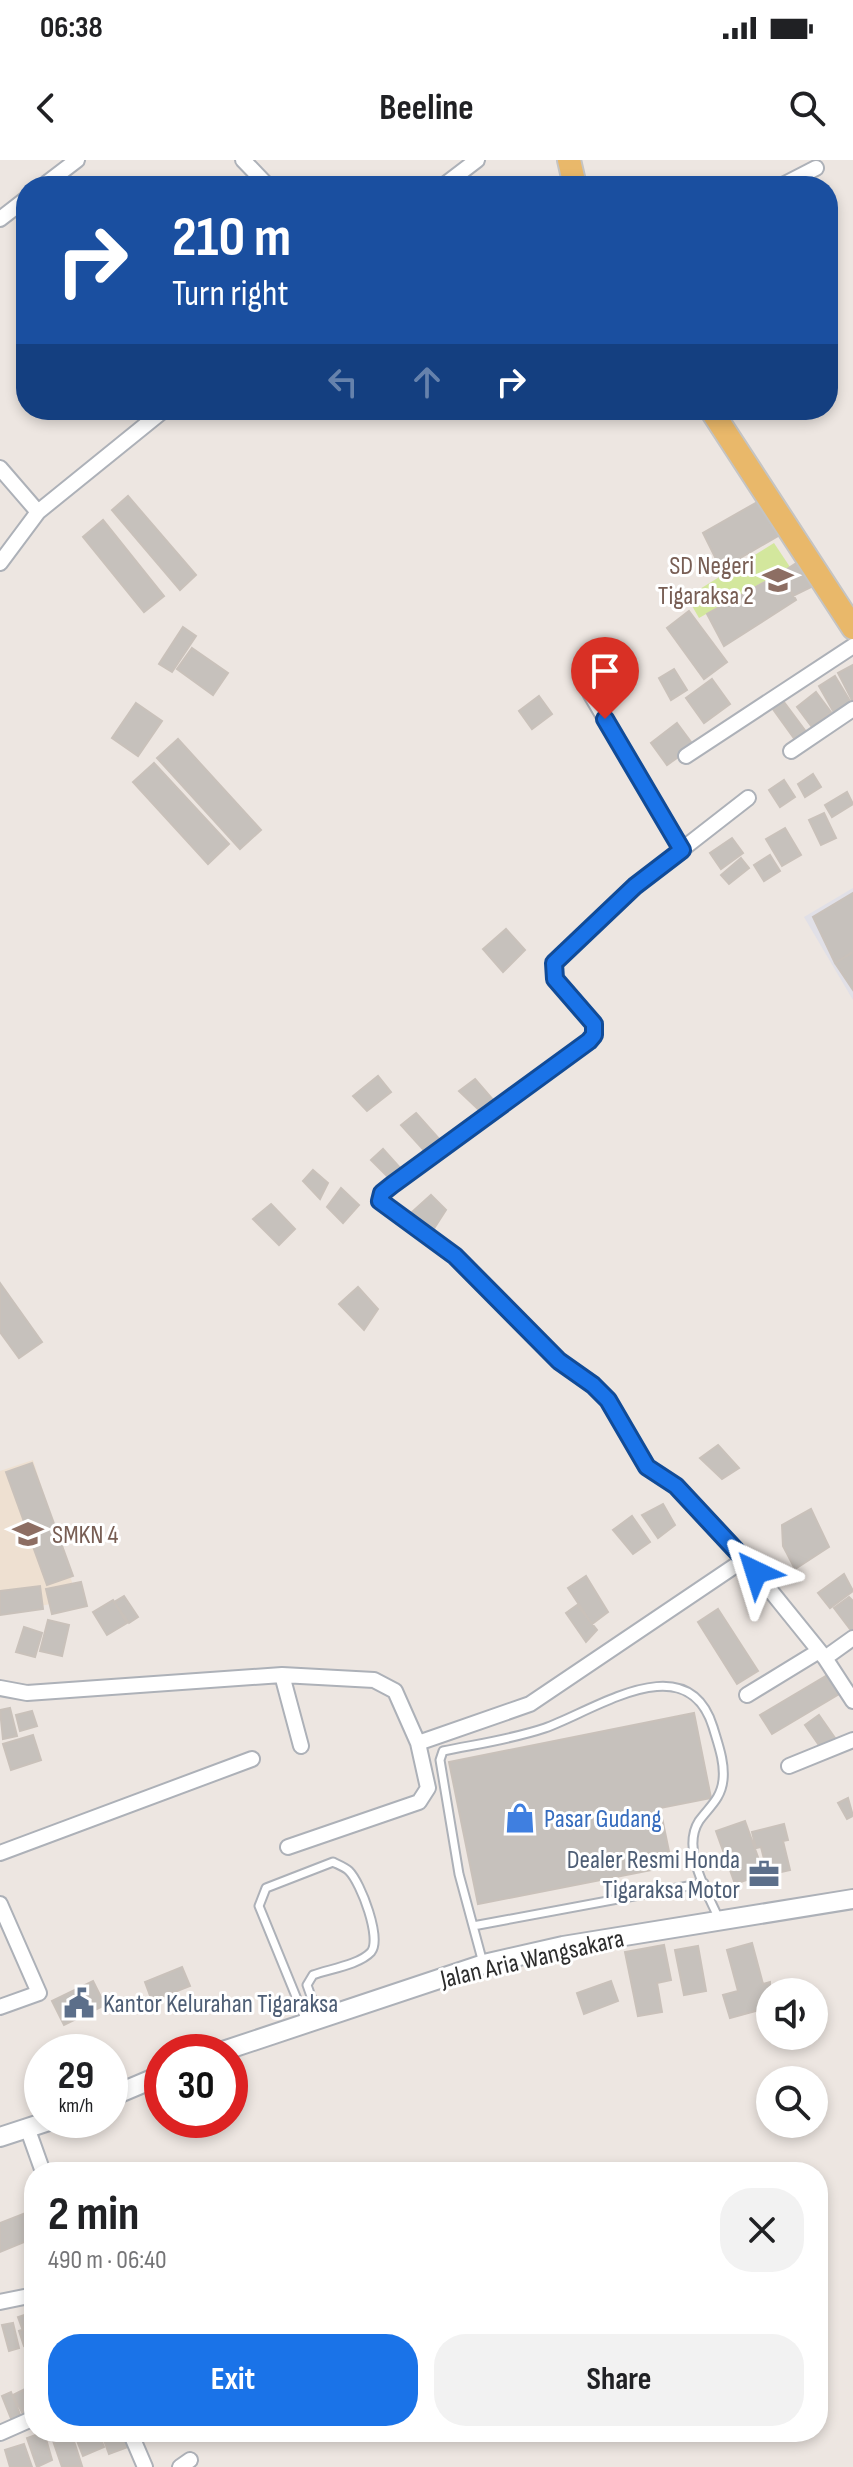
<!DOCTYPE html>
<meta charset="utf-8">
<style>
body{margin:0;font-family:"Sofia Sans Condensed",sans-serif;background:#f2f2f2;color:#202124;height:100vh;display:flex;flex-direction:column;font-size:30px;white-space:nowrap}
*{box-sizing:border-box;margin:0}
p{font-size:26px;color:#757577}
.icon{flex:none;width:44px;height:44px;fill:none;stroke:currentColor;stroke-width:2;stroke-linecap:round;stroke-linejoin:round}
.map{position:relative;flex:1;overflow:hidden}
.side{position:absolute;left:24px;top:2002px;width:804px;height:280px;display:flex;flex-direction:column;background:#fff;border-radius:32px;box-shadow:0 4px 12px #0003}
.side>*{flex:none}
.top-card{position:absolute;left:16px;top:16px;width:822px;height:244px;border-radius:32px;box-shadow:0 4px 12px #0003;background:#1a4fa0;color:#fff;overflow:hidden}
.tools{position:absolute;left:756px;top:1818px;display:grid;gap:16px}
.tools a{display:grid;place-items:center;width:72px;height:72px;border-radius:50%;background:#fff;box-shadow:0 4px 12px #0003;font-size:40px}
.speed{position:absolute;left:24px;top:1874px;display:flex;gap:16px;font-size:40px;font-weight:700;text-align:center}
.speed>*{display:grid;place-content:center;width:104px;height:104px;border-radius:50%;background:#fff;box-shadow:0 4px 12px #0003;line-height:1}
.speed small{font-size:20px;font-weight:400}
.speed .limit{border:12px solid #d22;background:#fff;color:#111}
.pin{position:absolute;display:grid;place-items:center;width:68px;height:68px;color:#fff;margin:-82px -34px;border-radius:50% 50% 50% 0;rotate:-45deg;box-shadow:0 0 8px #0007}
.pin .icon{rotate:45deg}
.me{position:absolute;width:88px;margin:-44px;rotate:319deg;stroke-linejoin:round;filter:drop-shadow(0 0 6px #0008)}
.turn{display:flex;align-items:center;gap:28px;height:168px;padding:0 24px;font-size:36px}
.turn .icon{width:104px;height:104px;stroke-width:2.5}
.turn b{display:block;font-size:56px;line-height:68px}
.lanes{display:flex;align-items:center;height:76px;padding:0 24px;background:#0003;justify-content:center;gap:40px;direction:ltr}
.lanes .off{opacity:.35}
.round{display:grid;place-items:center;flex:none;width:84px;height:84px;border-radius:32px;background:#f2f2f2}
.overview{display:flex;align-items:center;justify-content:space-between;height:136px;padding:0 24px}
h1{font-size:48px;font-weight:700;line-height:60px}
.cta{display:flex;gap:16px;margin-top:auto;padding:16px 24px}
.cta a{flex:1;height:92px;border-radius:32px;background:#1a73e8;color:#fff;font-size:32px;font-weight:700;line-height:92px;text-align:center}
.cta a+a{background:#f2f2f2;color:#202124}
.status{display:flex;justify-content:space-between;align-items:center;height:56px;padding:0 40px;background:#fff;direction:ltr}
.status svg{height:22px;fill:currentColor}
header{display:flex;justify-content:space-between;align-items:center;height:104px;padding:0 24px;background:#fff;font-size:36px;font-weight:700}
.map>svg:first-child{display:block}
</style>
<div class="status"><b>06:38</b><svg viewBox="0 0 49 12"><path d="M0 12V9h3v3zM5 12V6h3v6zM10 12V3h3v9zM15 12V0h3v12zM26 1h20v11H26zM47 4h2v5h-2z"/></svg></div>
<header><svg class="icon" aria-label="back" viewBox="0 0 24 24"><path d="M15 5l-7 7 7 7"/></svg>Beeline<svg class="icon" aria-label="search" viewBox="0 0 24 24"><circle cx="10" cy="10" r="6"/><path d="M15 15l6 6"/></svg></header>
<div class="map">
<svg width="853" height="2307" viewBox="0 0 853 2307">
<rect width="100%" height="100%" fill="#ede6e1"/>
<path fill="#e1e0e7" d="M 853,728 L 853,840 L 804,757 Z"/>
<path fill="#eee0d1" d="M 33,1300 L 77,1438 L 0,1455 L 0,1311 Z"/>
<path fill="#d3e79d" d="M 774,383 L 790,407 L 699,458 L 687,437 Z"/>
<path fill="#c6c1bc" stroke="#c9c1ba" stroke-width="2" d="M 128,336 L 196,415 L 180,430 L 112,350 Z
M 759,341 L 780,375 L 721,409 L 703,373 Z
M 103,360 L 164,436 L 144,452 L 83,377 Z
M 798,402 L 813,426 L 793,436 L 781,413 Z
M 781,413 L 796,440 L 724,486 L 707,454 Z
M 689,451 L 727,502 L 704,519 L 667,468 Z
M 183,467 L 196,476 L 172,512 L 159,504 Z
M 192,488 L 228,513 L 213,535 L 177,509 Z
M 853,505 L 853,542 L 838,513 Z
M 674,509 L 687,530 L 671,540 L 659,518 Z
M 835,516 L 853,546 L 836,556 L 819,526 Z
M 712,519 L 730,544 L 704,563 L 686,538 Z
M 816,532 L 831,552 L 812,567 L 797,547 Z
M 539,536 L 552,554 L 532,569 L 519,551 Z
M 781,538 L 807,573 L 796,581 L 770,545 Z
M 136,543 L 162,561 L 138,596 L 112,578 Z
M 677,563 L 694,586 L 667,605 L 651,583 Z
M 178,579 L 261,670 L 240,689 L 157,598 Z
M 154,603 L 229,684 L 208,704 L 133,622 Z
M 813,614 L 821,627 L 805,637 L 798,624 Z
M 784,620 L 795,637 L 780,647 L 769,630 Z
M 847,632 L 853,644 L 832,657 L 825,645 Z
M 824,653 L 836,678 L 821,685 L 809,660 Z
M 785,668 L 801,695 L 782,706 L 766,679 Z
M 732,678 L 743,693 L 721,709 L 710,693 Z
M 770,695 L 780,711 L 764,721 L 754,705 Z
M 741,698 L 749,708 L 729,724 L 721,715 Z
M 853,733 L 853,792 L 835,803 L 813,757 Z
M 506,769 L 525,790 L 503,812 L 483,789 Z
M 853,792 L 853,830 L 835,803 Z
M 378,916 L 391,932 L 367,951 L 353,936 Z
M 475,919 L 494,941 L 481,952 L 459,931 Z
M 416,953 L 441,981 L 429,996 L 401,965 Z
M 383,989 L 402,1010 L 392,1021 L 371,1000 Z
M 313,1010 L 328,1023 L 320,1039 L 303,1021 Z
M 341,1028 L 359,1045 L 343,1063 L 327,1047 Z
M 431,1035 L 446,1050 L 433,1070 L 411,1053 Z
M 271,1044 L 295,1069 L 279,1085 L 253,1059 Z
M 0,1123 L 42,1182 L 19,1198 L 0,1172 Z
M 358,1127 L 378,1149 L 364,1170 L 339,1144 Z
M 718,1285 L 739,1308 L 722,1319 L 700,1298 Z
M 32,1303 L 73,1416 L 47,1425 L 6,1312 Z
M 663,1344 L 675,1365 L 658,1378 L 642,1355 Z
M 811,1349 L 829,1387 L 795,1409 L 783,1386 L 782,1365 Z
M 632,1356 L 650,1382 L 633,1394 L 613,1370 Z
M 844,1414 L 853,1431 L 830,1448 L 818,1433 Z
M 586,1416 L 608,1452 L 592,1464 L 568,1428 Z
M 81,1422 L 87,1446 L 52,1454 L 46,1429 Z
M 40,1426 L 43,1449 L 0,1455 L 0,1431 Z
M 124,1436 L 138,1457 L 129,1463 L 114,1442 Z
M 849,1437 L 853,1441 L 853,1473 L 834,1448 Z
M 113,1440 L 127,1463 L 107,1475 L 93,1452 Z
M 577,1445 L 597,1470 L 586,1482 L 566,1453 Z
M 718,1449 L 758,1511 L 737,1524 L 698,1462 Z
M 48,1460 L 69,1465 L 62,1496 L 40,1491 Z
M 24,1467 L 42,1473 L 35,1497 L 16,1492 Z
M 829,1514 L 841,1533 L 772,1574 L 760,1555 Z
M 10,1548 L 17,1576 L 3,1579 L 0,1550 Z
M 32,1551 L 37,1566 L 20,1571 L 16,1555 Z
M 694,1553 L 711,1638 L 660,1648 L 672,1706 L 478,1744 L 449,1602 Z
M 819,1555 L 835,1578 L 821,1588 L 805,1565 Z
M 33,1575 L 41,1600 L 11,1610 L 3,1584 Z
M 848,1638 L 853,1656 L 847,1659 L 838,1643 Z
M 745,1661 L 764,1714 L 735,1724 L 716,1671 Z
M 784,1664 L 788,1680 L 783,1681 L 790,1710 L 768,1715 L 761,1687 L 756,1688 L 752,1672 Z
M 752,1783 L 763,1824 L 770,1822 L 770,1847 L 730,1858 L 723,1835 L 738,1831 L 727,1790 Z
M 664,1785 L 671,1820 L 657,1823 L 662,1852 L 638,1856 L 625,1792 Z
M 698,1786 L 706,1831 L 684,1835 L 675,1790 Z
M 182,1807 L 190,1826 L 152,1841 L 145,1822 Z
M 93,1821 L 105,1845 L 64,1865 L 52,1841 Z
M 611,1821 L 618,1841 L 584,1854 L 577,1833 Z
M 28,2052 L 34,2078 L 0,2092 L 0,2063 Z
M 33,2152 L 34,2164 L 22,2168 L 18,2157 Z
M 13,2163 L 19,2188 L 9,2191 L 2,2165 Z
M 34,2166 L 34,2183 L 24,2186 L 19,2171 Z
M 33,2225 L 34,2255 L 26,2260 L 13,2235 Z
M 11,2232 L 21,2257 L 12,2261 L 2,2236 Z
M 44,2272 L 52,2300 L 37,2307 L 27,2278 Z
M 50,2272 L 71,2272 L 82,2306 L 62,2307 Z
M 91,2272 L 98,2272 L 104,2287 L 83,2296 L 76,2278 Z
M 101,2272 L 123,2272 L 128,2287 L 109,2294 Z
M 24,2284 L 32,2307 L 10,2307 L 5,2290 Z"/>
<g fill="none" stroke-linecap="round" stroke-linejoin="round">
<g stroke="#adb1b8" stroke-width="11">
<path id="service" d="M 473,1766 L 704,1723
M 483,1803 L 459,1714 L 440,1600 L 443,1591 C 477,1584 513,1579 545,1568 C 594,1551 687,1484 713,1567 C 718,1584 725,1602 723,1620 C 721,1639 709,1647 699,1661 C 681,1689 707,1732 719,1759
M 306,1861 L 259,1746 L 266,1728 L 333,1702 C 339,1705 345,1707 349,1711 C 361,1723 382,1779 371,1792 C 359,1805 329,1809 313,1815 L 307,1825 L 318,1856"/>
</g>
<g stroke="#adb1b8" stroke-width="18">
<path id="minor" d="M 243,0 L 268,26
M 43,26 L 77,0
M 443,26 L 477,0
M 781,26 L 816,8
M 0,59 L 26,39
M 0,308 L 38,352
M 0,403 L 38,352 L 164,250
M 590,533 L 682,690
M 791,591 L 853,549
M 686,596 L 853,486
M 745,1399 L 676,1326 L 647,1307 L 608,1240 L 593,1225 L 559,1201 L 455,1096 L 380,1041 L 382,1033 L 392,1025 L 589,881 L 594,875 L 594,864 L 555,819 L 554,803 L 635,726 L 748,638
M 825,1498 L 853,1478
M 282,1515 L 301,1586
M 0,1528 L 27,1533 L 282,1515 L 374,1520 L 395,1531 L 418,1583 L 530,1544 L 745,1399 L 825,1498 L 853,1541
M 747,1535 L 819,1491
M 789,1606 L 853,1580
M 288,1687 L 419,1642 L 428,1628 L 418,1583
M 0,1693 L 252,1599
M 0,1744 L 39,1833 L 0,1847
M 28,1970 L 43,2012
M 0,2142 L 34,2135
M 130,2272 L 145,2307
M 0,2273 L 34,2258
M 180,2307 L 190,2300"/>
</g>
<g stroke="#adb1b8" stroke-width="22">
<path id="tertiary" d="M 220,1892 L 484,1804 L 563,1786 L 853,1739
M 110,1937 L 162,1915
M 0,1977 L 52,1960"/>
</g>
<g stroke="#c4c4c4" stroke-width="26">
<path id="primary" d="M 569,0 L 575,26
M 711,250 L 853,468"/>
</g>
<use href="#service" stroke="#fff" stroke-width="7"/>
<use href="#minor" stroke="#fff" stroke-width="14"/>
<use href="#tertiary" stroke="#fff" stroke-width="18"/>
<use href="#primary" stroke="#e9b86a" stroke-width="22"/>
</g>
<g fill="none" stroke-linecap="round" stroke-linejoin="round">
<g stroke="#114b97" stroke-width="20">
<path id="route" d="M 605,559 L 682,690 L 635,726 L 554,803 L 555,819 L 594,864 L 594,875 L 589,881 L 392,1025 L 382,1033 L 380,1041 L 455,1096 L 559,1201 L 593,1225 L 608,1240 L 647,1307 L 676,1326 L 756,1412"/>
</g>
<use href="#route" stroke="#1a73e8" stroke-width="14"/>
</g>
<defs>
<g id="school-bare" transform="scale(2.4)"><path d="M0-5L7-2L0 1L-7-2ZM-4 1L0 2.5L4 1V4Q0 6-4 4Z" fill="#8d6e63" stroke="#fff" stroke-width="2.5" paint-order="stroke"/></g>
<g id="shop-bare" transform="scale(2.4)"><path d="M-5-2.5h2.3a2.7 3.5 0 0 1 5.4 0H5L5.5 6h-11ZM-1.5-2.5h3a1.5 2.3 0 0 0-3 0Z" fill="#3f7fe0" stroke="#fff" stroke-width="2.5" paint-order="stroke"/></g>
<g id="office-bare" transform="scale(2.4)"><path d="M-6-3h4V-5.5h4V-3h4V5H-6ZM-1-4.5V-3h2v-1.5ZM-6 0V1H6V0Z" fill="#5c6f8a" stroke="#fff" stroke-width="2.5" paint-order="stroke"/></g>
<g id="civic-bare" transform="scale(2.4)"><path d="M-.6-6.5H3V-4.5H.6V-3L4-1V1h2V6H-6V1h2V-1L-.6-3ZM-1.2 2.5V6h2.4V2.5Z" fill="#5c6f8a" stroke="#fff" stroke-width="2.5" paint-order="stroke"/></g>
</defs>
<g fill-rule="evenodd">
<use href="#school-bare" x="778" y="420"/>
<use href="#school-bare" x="28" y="1374"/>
<use href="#shop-bare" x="520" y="1658"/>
<use href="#office-bare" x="764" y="1714"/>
<use href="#civic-bare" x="79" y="1843"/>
</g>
<g text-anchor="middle" stroke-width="6" stroke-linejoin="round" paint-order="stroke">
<g font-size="26" fill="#785e54" stroke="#fff" text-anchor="end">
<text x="754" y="414">SD Negeri<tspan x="754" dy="30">Tigaraksa 2</tspan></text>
<text x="52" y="1383" text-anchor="start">SMKN 4</text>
</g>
<g font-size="26" fill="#366cbe" stroke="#fff" text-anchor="start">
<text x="544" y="1667">Pasar Gudang</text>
</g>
<g font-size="26" fill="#4e5e75" stroke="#fff" text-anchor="end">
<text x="740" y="1708">Dealer Resmi Honda<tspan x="740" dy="30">Tigaraksa Motor</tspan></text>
<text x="103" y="1852" text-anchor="start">Kantor Kelurahan Tigaraksa</text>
</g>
<g font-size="26" fill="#2d2d2d" stroke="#fff">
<text transform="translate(532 1798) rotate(-13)" y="9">Jalan Aria Wangsakara</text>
</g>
</g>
</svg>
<div class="tools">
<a><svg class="icon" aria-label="sound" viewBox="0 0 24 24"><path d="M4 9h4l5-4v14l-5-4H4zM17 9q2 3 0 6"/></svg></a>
<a><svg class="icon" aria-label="search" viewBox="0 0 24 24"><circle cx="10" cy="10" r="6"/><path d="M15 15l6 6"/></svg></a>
</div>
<div class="speed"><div>29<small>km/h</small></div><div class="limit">30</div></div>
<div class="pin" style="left:605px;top:559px;background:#d93025"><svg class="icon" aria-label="arrive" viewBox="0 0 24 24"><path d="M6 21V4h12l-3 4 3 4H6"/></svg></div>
<svg class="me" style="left:756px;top:1412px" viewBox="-20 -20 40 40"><path d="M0-17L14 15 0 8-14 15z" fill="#1a73e8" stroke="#fff" stroke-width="4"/></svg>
<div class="top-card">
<div class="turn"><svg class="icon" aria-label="right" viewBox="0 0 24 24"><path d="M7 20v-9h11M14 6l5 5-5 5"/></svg><div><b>210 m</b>Turn right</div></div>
<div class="lanes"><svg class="icon off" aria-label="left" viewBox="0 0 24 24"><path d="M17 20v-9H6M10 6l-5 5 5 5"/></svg><svg class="icon off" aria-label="ahead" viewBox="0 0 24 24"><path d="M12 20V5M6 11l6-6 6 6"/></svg><svg class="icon" aria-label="right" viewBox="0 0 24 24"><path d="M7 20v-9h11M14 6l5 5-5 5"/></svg></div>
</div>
<section class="side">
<div class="overview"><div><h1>2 min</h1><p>490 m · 06:40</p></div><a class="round"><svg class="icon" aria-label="close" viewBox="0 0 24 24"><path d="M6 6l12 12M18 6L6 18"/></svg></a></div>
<div class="cta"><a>Exit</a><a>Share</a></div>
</section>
</div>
